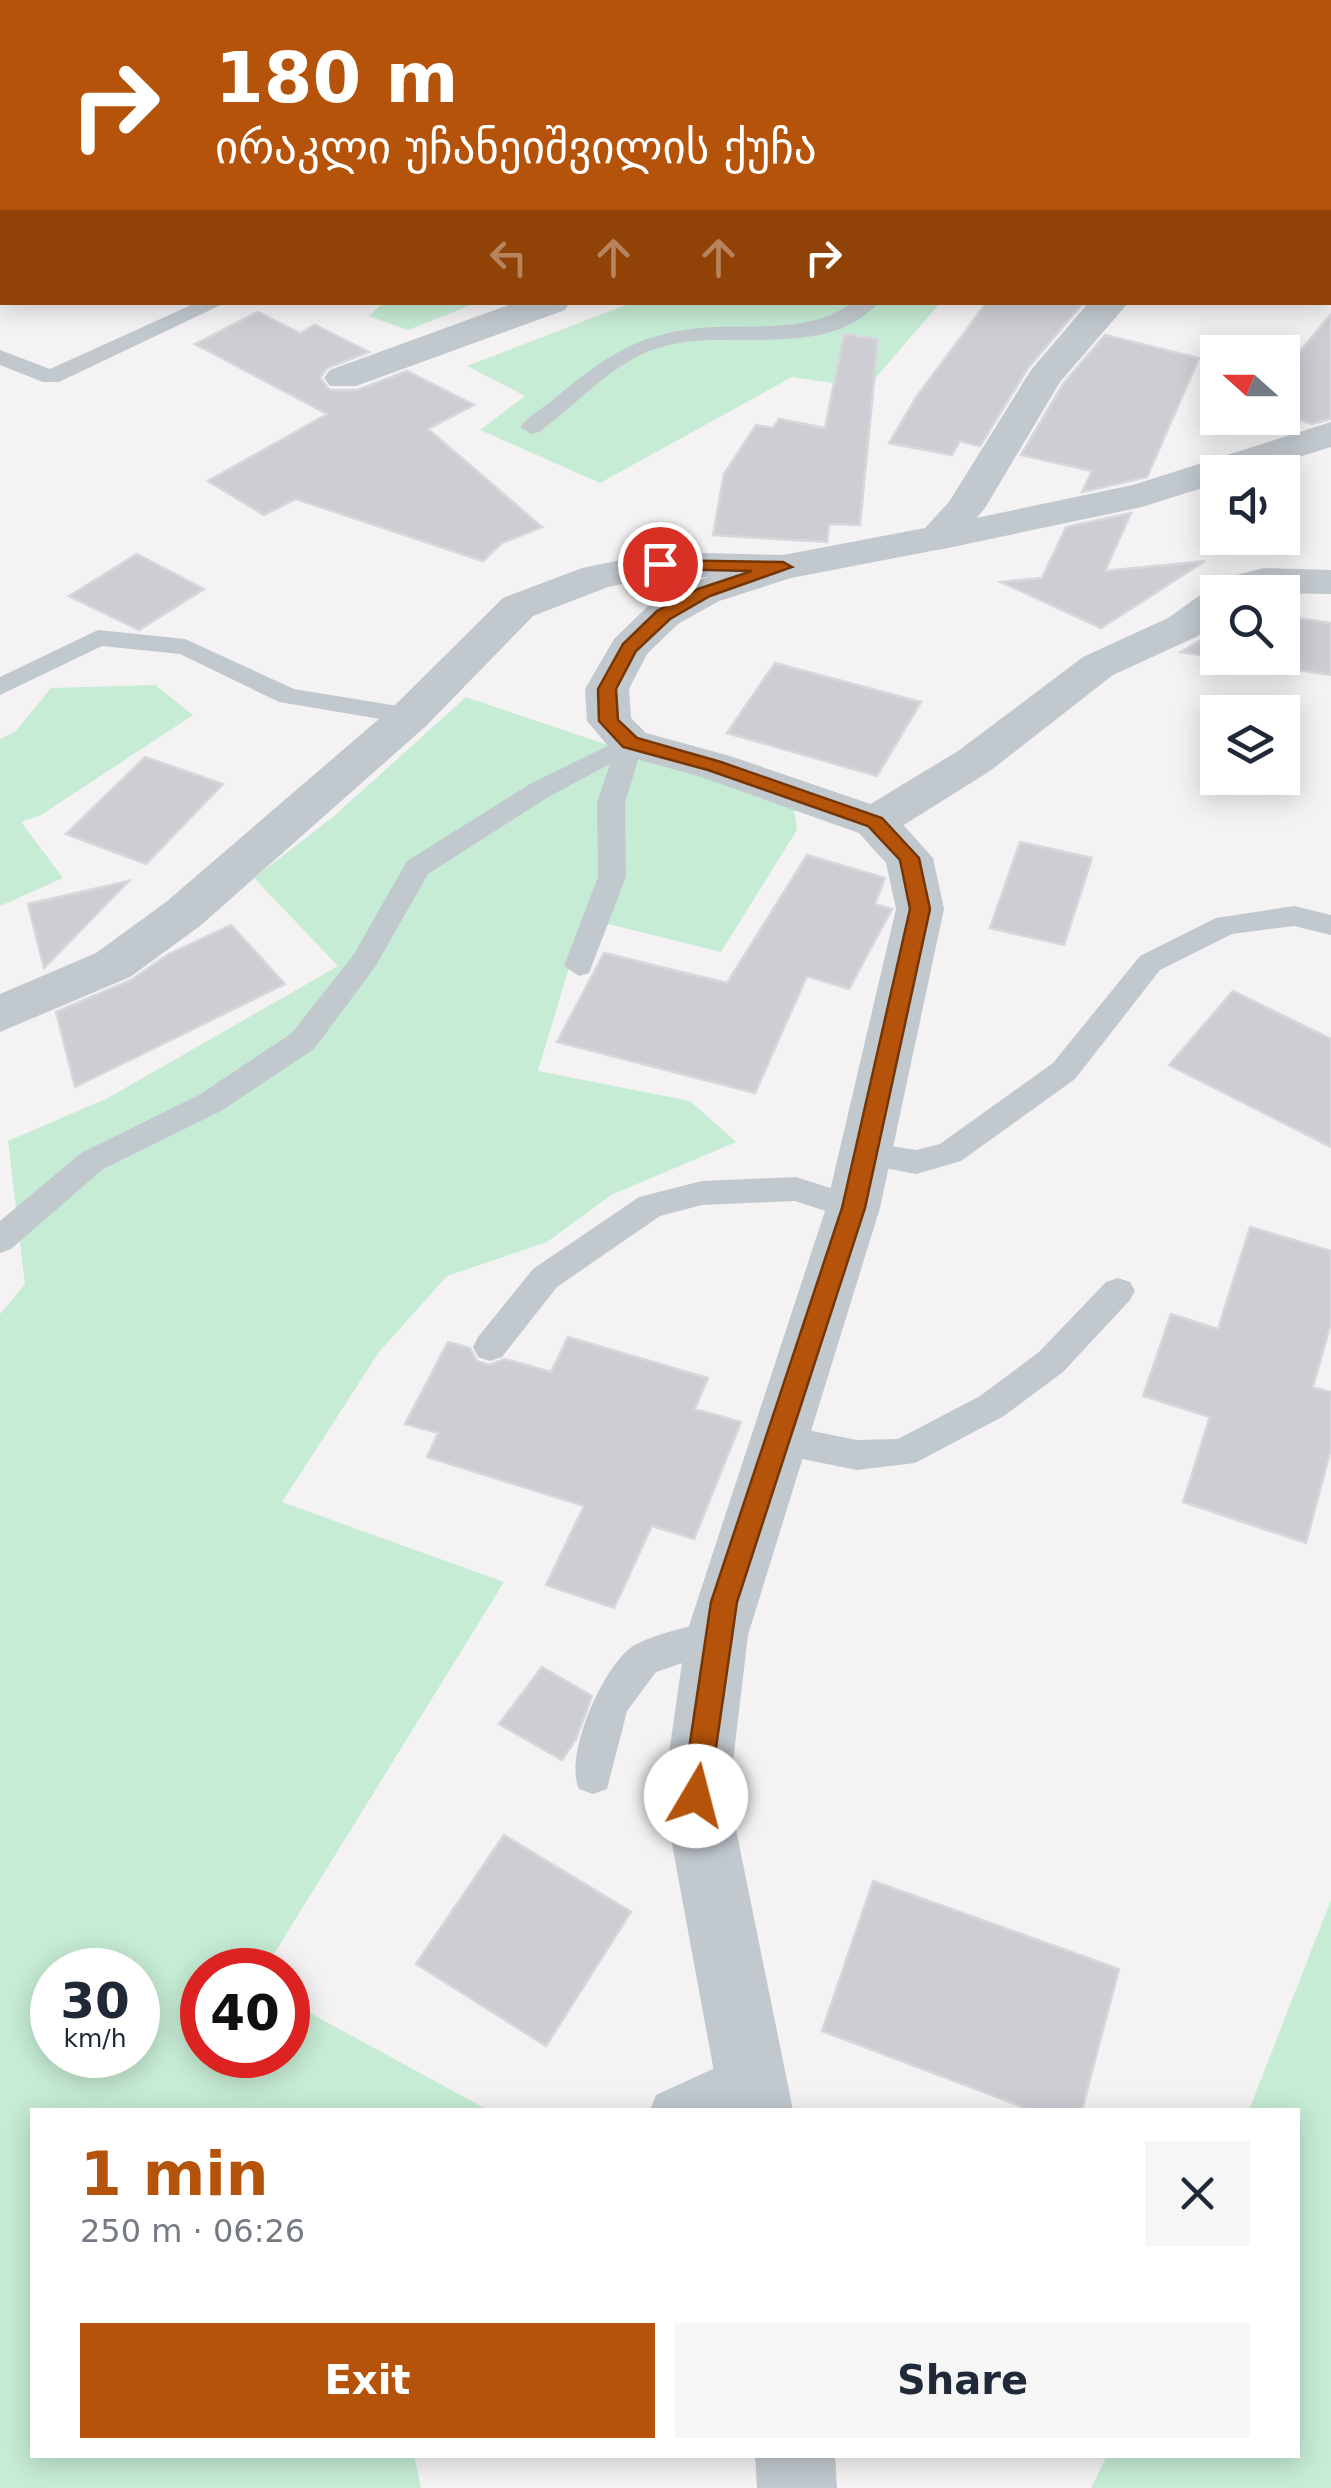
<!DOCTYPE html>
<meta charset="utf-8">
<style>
body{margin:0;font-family:"DejaVu Sans","Noto Sans Georgian",sans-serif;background:#f6f6f7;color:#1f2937;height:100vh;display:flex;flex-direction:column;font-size:38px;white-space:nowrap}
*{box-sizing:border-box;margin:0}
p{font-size:32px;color:#747a83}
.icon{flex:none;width:55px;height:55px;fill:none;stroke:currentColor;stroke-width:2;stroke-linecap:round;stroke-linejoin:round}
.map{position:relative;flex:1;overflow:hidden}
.sheet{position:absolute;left:30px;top:2108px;width:1270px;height:350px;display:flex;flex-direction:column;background:#fff;border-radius:0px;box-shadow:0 5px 25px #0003}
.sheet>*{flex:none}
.hud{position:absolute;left:0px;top:0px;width:1332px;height:305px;box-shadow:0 5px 25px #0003;background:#b45309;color:#fff;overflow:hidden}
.needle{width:65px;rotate:291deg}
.tools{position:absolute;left:1200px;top:335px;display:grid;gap:20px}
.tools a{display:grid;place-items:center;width:100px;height:100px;border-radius:0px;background:#fff;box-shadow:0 5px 25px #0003;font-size:50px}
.speed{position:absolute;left:30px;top:1948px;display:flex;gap:20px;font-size:50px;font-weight:700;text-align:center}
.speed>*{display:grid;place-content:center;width:130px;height:130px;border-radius:50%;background:#fff;box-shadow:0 5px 25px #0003;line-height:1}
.speed small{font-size:25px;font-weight:400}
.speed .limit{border:15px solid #d22;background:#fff;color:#111}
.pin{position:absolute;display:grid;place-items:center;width:85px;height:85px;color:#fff;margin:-42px;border:5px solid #fff;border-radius:50%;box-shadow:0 2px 10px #0007}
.me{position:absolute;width:110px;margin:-55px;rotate:8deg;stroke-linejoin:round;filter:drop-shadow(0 0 8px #0008)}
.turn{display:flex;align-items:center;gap:35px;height:210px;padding:0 50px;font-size:45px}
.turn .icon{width:130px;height:130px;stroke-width:2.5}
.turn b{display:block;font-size:70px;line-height:85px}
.lanes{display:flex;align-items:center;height:95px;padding:0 50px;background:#0003;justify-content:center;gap:50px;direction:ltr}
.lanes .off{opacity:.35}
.round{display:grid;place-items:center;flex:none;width:105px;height:105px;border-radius:0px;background:#f6f6f7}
.overview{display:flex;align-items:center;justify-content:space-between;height:170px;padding:0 50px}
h1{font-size:60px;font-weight:600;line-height:75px;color:#b45309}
.button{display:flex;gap:20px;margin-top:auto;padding:20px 50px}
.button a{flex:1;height:115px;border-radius:0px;background:#b45309;color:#fff;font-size:40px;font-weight:600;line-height:115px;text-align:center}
.button a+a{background:#f6f6f7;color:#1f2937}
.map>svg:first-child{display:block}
</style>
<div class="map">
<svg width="1331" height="2488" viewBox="0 0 1331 2488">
<rect width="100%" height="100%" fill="#f4f2f2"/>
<path fill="#c6ecd5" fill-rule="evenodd" d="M 171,0 L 618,0 L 622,2 L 168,2 Z
M 383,303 L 476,302 L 476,303 L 408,330 L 369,316 Z
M 631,303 L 940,303 L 867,388 L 792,377 L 600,483 L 480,430 L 525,396 L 467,366 Z
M 155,685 L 193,715 L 41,815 L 21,822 L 63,878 L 0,906 L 0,739 L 16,731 L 51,688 Z
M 466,697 L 794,808 L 797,830 L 721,952 L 584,918 L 538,1071 L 690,1101 L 736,1142 L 611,1195 L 547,1242 L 447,1276 L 379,1352 L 282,1502 L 504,1582 L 264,1970 L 202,1970 L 202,2055 L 288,2055 L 288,2001 L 488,2110 L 32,2110 L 32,2455 L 414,2455 L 421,2488 L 0,2488 L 0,1314 L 25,1284 L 8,1141 L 108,1098 L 338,966 L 254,878 L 333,817 ZM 52,1970 L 138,1970 L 138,2055 L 52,2055 Z
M 1331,1900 L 1331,2488 L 1091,2488 L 1107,2455 L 1298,2455 L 1298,2110 L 1249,2110 Z"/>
<path fill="#ccced4" stroke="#d7d8dc" stroke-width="2.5" d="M 987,302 L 1084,302 L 1028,368 L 980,446 L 960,441 L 952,455 L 889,443 L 917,396 Z
M 258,312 L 300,333 L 315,325 L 369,352 L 327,368 L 320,378 L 330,390 L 357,390 L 407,371 L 474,405 L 428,429 L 542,527 L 502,543 L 483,561 L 296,499 L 264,515 L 208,481 L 327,414 L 195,344 Z
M 1331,314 L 1331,419 L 1312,424 L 1282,414 L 1282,373 Z
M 844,334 L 878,339 L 860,525 L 829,524 L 827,542 L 713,535 L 724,474 L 756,425 L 773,428 L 779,419 L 825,428 Z
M 1105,335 L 1199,358 L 1147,477 L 1082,492 L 1092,471 L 1021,455 L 1063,384 Z
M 1131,513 L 1105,571 L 1205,561 L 1101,628 L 1001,582 L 1042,578 L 1066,527 Z
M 137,554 L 204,589 L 139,630 L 69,596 Z
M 1282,616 L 1331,623 L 1331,675 L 1181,652 L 1218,630 L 1218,658 L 1282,658 Z
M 775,663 L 921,702 L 877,776 L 727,733 Z
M 145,757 L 223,784 L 146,864 L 66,834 Z
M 1020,842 L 1092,858 L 1064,945 L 990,928 Z
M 807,855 L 885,878 L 875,904 L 892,909 L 849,989 L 807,976 L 755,1093 L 557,1042 L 604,953 L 727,983 Z
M 129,881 L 44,968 L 28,904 Z
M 231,925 L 285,984 L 75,1087 L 56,1012 L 131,980 L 167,955 Z
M 1233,991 L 1331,1039 L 1331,1147 L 1169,1065 Z
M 1250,1227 L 1331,1251 L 1331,1323 L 1313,1387 L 1331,1392 L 1331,1449 L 1306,1543 L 1183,1502 L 1210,1417 L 1143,1396 L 1171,1314 L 1218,1329 Z
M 568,1337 L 708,1378 L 695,1409 L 741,1422 L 694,1539 L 652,1526 L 614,1608 L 546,1585 L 584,1506 L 427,1457 L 438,1433 L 405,1424 L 448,1342 L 470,1348 L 477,1361 L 489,1365 L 505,1359 L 551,1372 Z
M 542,1667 L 592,1696 L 576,1739 L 562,1760 L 499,1724 Z
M 504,1835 L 631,1912 L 546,2046 L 416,1964 Z
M 873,1881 L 1119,1969 L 1082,2110 L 1031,2110 L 822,2031 Z"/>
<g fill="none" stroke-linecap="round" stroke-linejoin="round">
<path fill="#c1c9cf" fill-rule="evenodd" d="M 198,302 L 227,302 L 59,382 L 43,382 L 0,365 L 0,350 L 50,369 Z
M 854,302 L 879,302 C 824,363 728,326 658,348 C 611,363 578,404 539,432 L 531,434 L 520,427 C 529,415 544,408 555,398 C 608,354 642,331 713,327 C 762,325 812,332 854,302 Z
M 98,630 L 185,639 L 294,689 L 410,708 L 423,716 L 410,724 L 279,702 L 180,654 L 102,646 L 0,695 L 0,677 Z
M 630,735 L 643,743 L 625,803 L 626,877 L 589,973 L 579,976 L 564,966 L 598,877 L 597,803 L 610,764 L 550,796 L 428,874 L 375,967 L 314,1049 L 221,1111 L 103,1169 L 11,1249 L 0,1253 L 0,1221 L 81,1153 L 199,1095 L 292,1033 L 354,954 L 407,861 L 530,784 Z
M 1294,906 L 1331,915 L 1331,935 L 1294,926 L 1232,934 L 1160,970 L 1075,1079 L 961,1161 L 916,1174 L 854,1162 L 849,1154 L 854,1146 L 865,1142 L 916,1150 L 940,1144 L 1053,1063 L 1140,956 L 1216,918 Z
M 796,1177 L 864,1199 L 869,1208 L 864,1217 L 853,1220 L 795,1201 L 702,1205 L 660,1216 L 557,1287 L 502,1357 L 490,1361 L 478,1357 L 473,1347 L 478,1337 L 533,1269 L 639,1197 L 702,1181 Z
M 1118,1278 L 1130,1282 L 1135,1291 L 1130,1300 L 1063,1372 L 1004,1416 L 915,1463 L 857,1470 L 777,1454 L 765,1449 L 760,1439 L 765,1429 L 777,1424 L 857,1440 L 898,1439 L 980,1396 L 1039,1352 L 1106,1282 Z
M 717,1618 L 730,1623 L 736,1635 L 730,1647 L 656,1672 L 627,1711 L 607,1789 L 593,1794 L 579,1789 C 564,1756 601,1672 629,1649 C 646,1635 695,1626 717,1618 Z
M 750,2052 L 765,2058 L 771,2073 L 765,2088 L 718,2110 L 650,2110 L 656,2095 Z"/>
<path fill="#c1c9cf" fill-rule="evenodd" d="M 1330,171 L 1331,171 L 1331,191 L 1330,191 Z
M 517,302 L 570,302 L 565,310 L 356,386 L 330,386 L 324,378 L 330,370 Z
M 1331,422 L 1331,447 L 1251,472 L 1218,472 L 1218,483 L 1142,507 L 938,550 L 924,547 L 918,538 L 924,529 L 938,526 L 1133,485 Z
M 660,552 L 783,555 L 798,558 L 804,567 L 798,576 L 783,579 L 660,576 L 608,587 L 533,616 L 426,726 L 200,926 L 130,977 L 0,1032 L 0,994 L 96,953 L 166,902 L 394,706 L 503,598 L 582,568 Z
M 1264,568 L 1331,570 L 1331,594 L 1218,592 L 1218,621 L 1198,636 L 1113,675 L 990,771 L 891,833 L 875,837 L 859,833 L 852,822 L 859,811 L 958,751 L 1083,657 L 1168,618 L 1224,578 Z"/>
<path fill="#c1c9cf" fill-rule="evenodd" d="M 1089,302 L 1129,302 L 1060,382 L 985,508 L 952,547 L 791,578 L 719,601 L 678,624 L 647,654 L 629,689 L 631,718 L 646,733 L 730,756 L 891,811 L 933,858 L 944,909 L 880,1208 L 748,1635 L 729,1795 L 793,2110 L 721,2110 L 663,1795 L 686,1635 L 826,1208 L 896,909 L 886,863 L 859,833 L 698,776 L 614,753 L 587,721 L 585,689 L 614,639 L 648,606 L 689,583 L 783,555 L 925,528 L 949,502 L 1031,370 Z
M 755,2455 L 835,2455 L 837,2488 L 757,2488 Z"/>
</g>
<path fill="#b45309" stroke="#753606" stroke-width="2.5" d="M 654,560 L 783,562 L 792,567 L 710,596 L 670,619 L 636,651 L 616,689 L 618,720 L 637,738 L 721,762 L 882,818 L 919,858 L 930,909 L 865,1208 L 737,1602 L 709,1796 L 705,1805 L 696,1808 L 686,1805 L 682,1796 L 711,1602 L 842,1208 L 910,909 L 900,860 L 868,826 L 708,770 L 623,747 L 599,721 L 598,689 L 623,644 L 657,611 L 698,589 L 752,571 L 660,569 L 654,567 Z"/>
</svg>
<div class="tools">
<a><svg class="needle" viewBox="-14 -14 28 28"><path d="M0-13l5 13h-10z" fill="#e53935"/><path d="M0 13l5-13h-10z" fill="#747a83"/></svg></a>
<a><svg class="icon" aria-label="sound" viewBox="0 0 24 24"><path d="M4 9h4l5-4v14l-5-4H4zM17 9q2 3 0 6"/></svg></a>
<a><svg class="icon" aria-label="search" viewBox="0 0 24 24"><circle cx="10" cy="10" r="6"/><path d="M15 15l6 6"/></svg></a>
<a><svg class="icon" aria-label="layers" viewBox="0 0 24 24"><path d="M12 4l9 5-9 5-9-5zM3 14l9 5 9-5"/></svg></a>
</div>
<div class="speed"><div>30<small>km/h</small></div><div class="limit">40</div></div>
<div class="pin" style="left:660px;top:564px;background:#d93025"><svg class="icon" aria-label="arrive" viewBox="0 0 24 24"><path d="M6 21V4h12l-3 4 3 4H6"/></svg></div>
<svg class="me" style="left:696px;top:1796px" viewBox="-20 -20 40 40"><circle r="19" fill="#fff"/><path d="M0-13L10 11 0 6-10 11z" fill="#b45309"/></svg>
<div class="hud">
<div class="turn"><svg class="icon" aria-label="right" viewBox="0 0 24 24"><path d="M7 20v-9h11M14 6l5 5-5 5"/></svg><div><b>180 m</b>ირაკლი უჩანეიშვილის ქუჩა</div></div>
<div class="lanes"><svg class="icon off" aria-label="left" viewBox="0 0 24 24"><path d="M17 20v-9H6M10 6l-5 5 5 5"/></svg><svg class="icon off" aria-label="ahead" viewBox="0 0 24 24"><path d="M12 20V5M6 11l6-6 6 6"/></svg><svg class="icon off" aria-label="ahead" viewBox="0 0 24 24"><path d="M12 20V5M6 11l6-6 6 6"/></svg><svg class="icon" aria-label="right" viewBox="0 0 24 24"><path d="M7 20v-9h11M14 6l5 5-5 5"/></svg></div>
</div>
<section class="sheet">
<div class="overview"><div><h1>1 min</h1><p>250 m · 06:26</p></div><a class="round"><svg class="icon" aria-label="close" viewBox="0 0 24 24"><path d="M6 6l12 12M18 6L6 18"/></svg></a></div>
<div class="button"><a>Exit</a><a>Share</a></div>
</section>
</div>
